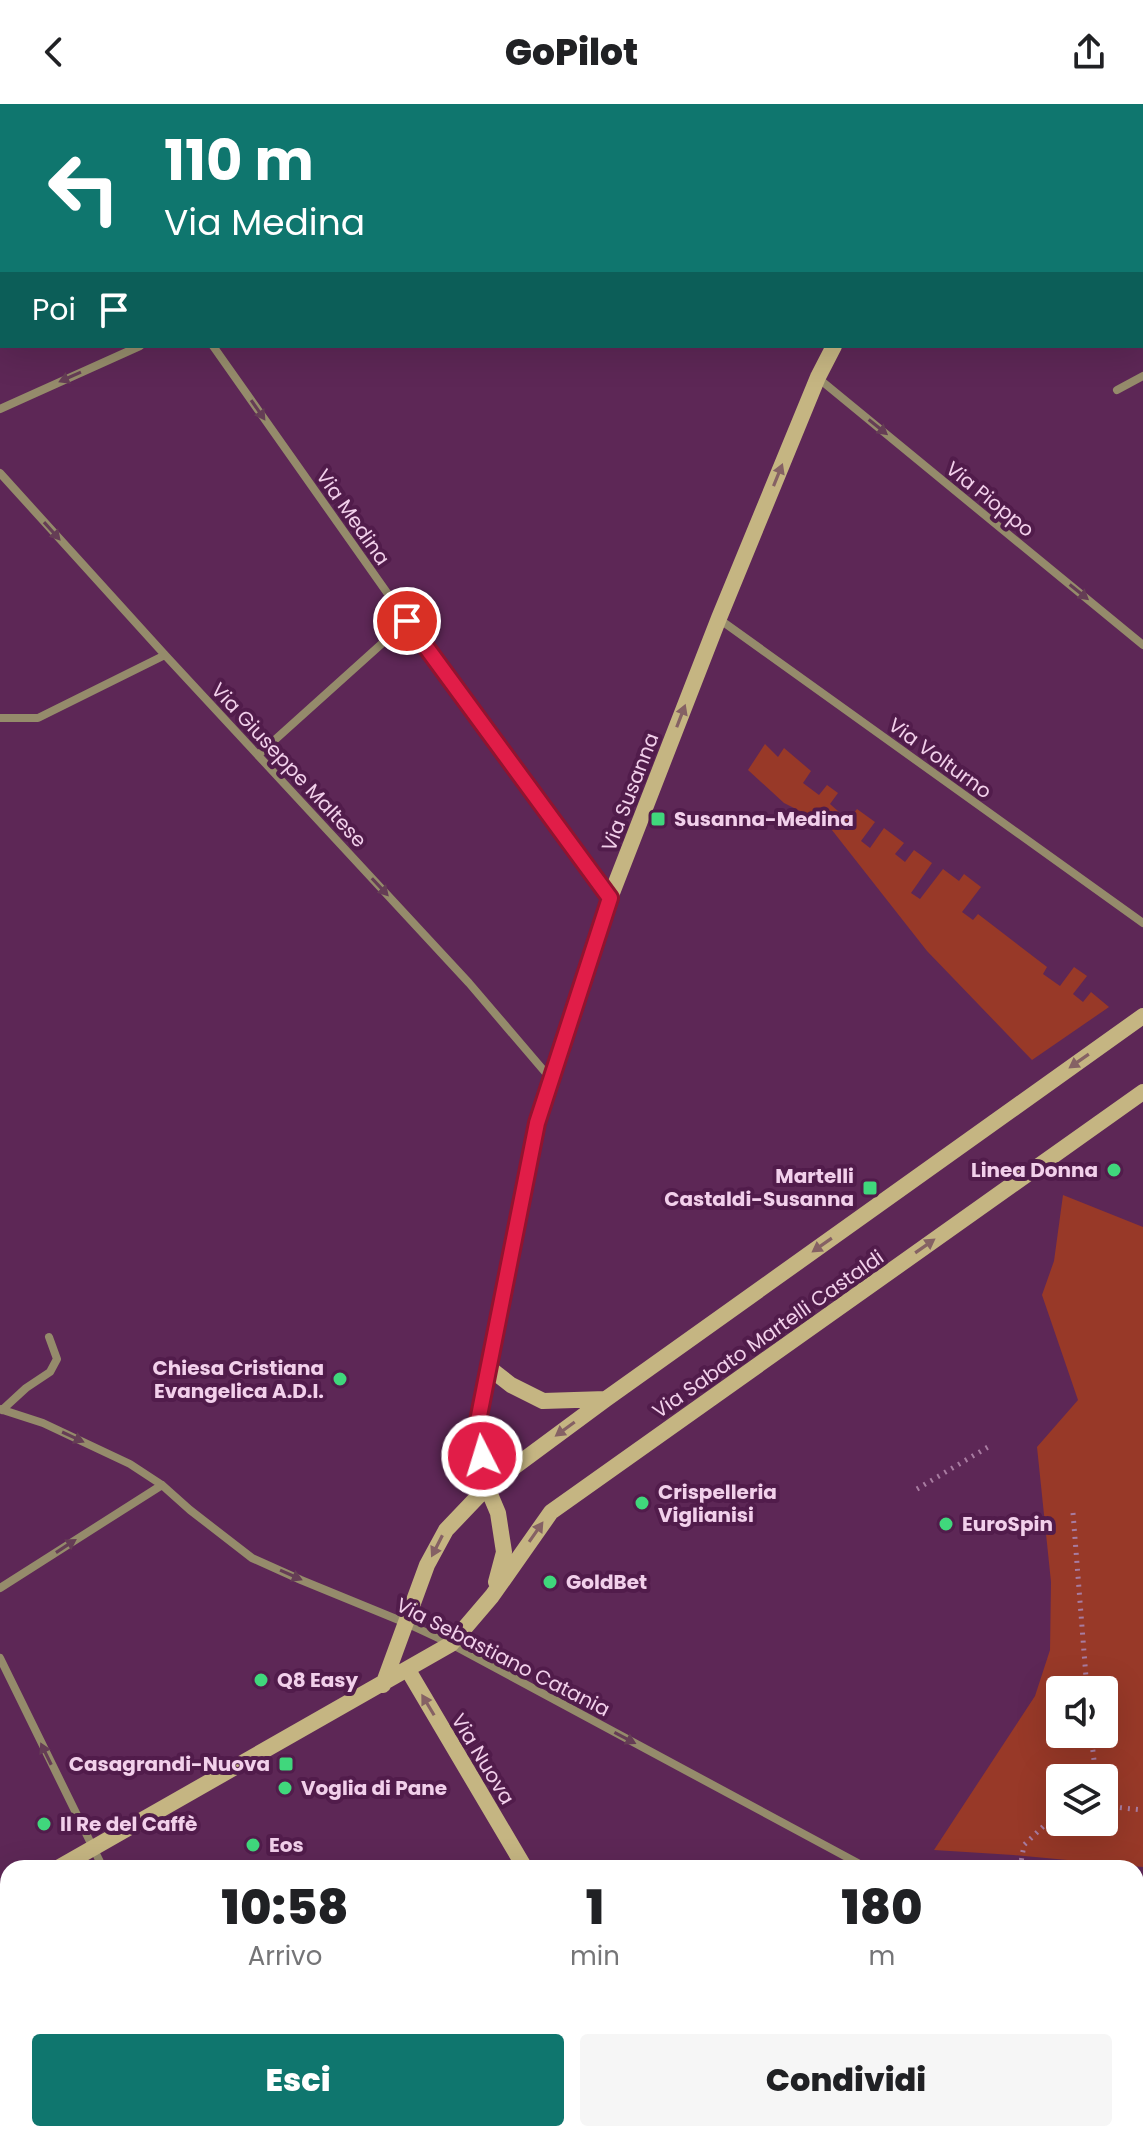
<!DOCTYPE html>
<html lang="it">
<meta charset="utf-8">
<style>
body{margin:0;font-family:Poppins,sans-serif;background:#f6f6f6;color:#202124;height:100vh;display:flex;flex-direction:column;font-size:30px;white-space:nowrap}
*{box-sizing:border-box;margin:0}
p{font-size:26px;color:#757577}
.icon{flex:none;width:44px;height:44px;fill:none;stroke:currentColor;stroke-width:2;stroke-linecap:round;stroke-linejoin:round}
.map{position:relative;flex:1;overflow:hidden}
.panel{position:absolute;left:0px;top:1756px;width:1144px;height:282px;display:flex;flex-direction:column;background:#fff;border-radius:24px 24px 0 0;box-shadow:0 8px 32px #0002}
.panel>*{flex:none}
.hud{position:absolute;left:0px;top:0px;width:1144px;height:244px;box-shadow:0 8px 32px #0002;background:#0f766e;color:#fff;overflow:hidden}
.tools{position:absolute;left:1046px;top:1572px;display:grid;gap:16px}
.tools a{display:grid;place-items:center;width:72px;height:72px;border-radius:8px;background:#fff;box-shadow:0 8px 32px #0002;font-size:40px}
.pin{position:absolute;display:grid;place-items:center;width:68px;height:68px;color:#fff;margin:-34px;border:4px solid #fff;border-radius:50%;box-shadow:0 2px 8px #0007}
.me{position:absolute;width:88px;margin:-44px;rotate:355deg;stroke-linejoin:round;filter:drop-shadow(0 0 6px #0008)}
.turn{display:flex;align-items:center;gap:28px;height:168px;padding:0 32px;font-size:36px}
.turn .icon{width:104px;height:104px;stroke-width:2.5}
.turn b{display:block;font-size:56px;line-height:68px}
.then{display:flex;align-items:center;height:76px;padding:0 32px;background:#0003;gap:16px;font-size:30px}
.eta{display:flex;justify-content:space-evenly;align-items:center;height:136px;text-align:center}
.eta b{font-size:48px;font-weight:800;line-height:56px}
.action{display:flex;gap:16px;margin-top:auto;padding:16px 32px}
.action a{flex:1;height:92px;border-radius:8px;background:#0f766e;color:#fff;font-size:32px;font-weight:800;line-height:92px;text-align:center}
.action a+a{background:#f6f6f6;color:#202124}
header{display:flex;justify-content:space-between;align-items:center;height:104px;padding:0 32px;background:#fff;font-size:36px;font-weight:800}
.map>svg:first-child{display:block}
</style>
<header><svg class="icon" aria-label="back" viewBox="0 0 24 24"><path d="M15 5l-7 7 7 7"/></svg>GoPilot<svg class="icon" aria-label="share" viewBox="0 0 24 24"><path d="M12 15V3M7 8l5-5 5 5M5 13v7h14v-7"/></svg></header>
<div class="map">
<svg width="1143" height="2037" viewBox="0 0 1143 2037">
<rect width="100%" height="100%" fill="#5d2756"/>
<path fill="#983928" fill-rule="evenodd" d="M 494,0 L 659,0 L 654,2 L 495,2 Z
M 765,640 L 778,653 L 784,644 L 811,667 L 803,679 L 819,691 L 827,681 L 838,689 L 830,700 L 848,716 L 857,705 L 875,718 L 861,737 L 870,744 L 884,724 L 904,739 L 895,750 L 905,758 L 914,746 L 932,759 L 911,789 L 920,795 L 943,765 L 959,777 L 964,770 L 981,783 L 962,808 L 973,816 L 978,810 L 1047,863 L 1043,870 L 1060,882 L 1074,863 L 1087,872 L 1073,890 L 1083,898 L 1091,888 L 1109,903 L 1032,956 L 927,847 L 828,721 L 784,699 L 748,666 Z
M 1063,1091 L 1143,1123 L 1143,1763 L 1013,1751 L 934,1746 L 1035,1592 L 1050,1546 L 1051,1478 L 1037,1343 L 1078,1296 L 1042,1191 L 1054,1157 ZM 1104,1586 L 1104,1630 L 1060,1630 L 1060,1586 ZM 1060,1674 L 1104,1674 L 1104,1718 L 1060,1718 Z"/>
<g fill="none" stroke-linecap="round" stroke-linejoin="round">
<path stroke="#a87ca1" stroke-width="5" stroke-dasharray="2 6" stroke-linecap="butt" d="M 917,1385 L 988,1343
M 1073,1409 L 1087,1586
M 1091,1630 L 1096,1674
M 1104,1702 L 1143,1706
M 1020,1764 L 1024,1741 L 1056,1710 L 1060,1709"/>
<path stroke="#958b6b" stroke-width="8" d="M 683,2 L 687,0
M 213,242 L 431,551 L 610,793
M 818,274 L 1143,541
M 1117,286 L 1143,272
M 0,305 L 140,242
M 0,369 L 165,551 L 469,879 L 551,975
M 719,515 L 1143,819
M 0,614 L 38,614 L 165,551
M 258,651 L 407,517
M 0,1305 L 43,1319 L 130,1360 L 162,1381 L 190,1406 L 252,1454 L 301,1476 L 406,1519 L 451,1540 L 867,1764
M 2,1306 L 26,1284 L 50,1268 L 57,1255 L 49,1233
M 0,1484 L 162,1381
M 0,1554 L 103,1764
M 1136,1784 L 1143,1785
M 254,2030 L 258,2037
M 708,2037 L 721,2030
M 858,2037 L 859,2030"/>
<path stroke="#c5b582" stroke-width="16" d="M 960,2 L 962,0
M 488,1263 L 511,1281 L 543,1297 L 606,1295
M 496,1478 L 504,1448 L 498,1409 L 487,1383 L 477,1322 L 537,1019 L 610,794 L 719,514 L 818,273 L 834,242
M 408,1566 L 525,1764
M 383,1581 L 427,1461 L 446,1426 L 487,1383 L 606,1295 L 1143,912
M 58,1764 L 451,1540 L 492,1492 L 551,1408 L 1143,988
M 0,1797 L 8,1792
M 683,2030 L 687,2037"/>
</g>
<defs><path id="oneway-solid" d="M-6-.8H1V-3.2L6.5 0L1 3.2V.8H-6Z" transform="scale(2)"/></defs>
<g fill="#653d55">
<use href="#oneway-solid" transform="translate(70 273) rotate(156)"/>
<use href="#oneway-solid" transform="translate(258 306) rotate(55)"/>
<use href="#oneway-solid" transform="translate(878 323) rotate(39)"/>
<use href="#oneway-solid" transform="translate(52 427) rotate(48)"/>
<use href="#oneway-solid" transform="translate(1079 488) rotate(39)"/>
<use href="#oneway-solid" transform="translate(380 783) rotate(47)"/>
<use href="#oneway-solid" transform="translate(73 1333) rotate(25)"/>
<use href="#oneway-solid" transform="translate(66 1442) rotate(-33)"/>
<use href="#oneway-solid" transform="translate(291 1471) rotate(24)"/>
<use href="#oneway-solid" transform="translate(625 1634) rotate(28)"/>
<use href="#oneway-solid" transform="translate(46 1650) rotate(-116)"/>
</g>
<g fill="#856164">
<use href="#oneway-solid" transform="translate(778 371) rotate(-68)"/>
<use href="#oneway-solid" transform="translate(681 612) rotate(-69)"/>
<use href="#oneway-solid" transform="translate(1079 957) rotate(145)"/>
<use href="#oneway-solid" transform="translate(822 1141) rotate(145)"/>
<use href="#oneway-solid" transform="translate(925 1142) rotate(-35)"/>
<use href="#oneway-solid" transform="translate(565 1325) rotate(144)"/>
<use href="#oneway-solid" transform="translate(536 1428) rotate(-55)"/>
<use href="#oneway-solid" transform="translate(437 1442) rotate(117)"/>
<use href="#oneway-solid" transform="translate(428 1601) rotate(-121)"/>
</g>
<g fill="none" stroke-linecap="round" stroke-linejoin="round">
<g stroke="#92132f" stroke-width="20">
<path id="route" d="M 407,517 L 610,794 L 537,1019 L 477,1322 L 482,1352"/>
</g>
<use href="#route" stroke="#e11d48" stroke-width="14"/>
</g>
<g fill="#40d77c" stroke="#511c4b" stroke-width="3">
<rect x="650" y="707" width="16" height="16" rx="4"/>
<circle cx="1114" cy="1066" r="8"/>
<rect x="862" y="1076" width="16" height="16" rx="4"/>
<circle cx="340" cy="1275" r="8"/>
<circle cx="642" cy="1399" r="8"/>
<circle cx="946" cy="1420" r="8"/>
<circle cx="550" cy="1478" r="8"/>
<circle cx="261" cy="1576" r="8"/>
<rect x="278" y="1652" width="16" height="16" rx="4"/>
<circle cx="285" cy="1684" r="8"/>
<circle cx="44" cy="1720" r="8"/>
<circle cx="253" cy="1741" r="8"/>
</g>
<g text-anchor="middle" stroke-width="8" stroke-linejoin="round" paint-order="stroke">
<g font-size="20" fill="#f2d0eb" stroke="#511c4b">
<text transform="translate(990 395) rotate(39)" y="7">Via Pioppo</text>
<text transform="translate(353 413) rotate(55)" y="7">Via Medina</text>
<text transform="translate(940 654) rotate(36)" y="7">Via Volturno</text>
<text transform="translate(289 661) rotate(47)" y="7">Via Giuseppe Maltese</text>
<text transform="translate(630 688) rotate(-69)" y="7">Via Susanna</text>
<text transform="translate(768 1230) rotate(-35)" y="7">Via Sabato Martelli Castaldi</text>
<text transform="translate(503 1553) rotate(27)" y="7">Via Sebastiano Catania</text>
<text transform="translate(483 1655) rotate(59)" y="7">Via Nuova</text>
</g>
<g font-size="20" font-weight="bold" fill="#f2d0eb" stroke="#511c4b" text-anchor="start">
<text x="674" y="722">Susanna-Medina</text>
<text x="1098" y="1073" text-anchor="end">Linea Donna</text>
<text x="854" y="1079" text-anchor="end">Martelli<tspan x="854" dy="23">Castaldi-Susanna</tspan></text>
<text x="324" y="1271" text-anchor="end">Chiesa Cristiana<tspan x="324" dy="23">Evangelica A.D.I.</tspan></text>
<text x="658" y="1395">Crispelleria<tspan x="658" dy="23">Viglianisi</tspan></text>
<text x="962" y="1427">EuroSpin</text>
<text x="566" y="1485">GoldBet</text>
<text x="277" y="1583">Q8 Easy</text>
<text x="270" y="1667" text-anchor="end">Casagrandi-Nuova</text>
<text x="301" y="1691">Voglia di Pane</text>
<text x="60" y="1727">Il Re del Caffè</text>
<text x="269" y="1748">Eos</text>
</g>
</g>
</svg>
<div class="tools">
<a><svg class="icon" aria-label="sound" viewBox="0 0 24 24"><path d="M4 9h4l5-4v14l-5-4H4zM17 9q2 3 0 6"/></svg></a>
<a><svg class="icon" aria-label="layers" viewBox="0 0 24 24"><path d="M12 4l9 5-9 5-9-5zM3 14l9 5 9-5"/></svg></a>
</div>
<div class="pin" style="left:407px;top:517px;background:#d93025"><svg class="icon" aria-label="arrive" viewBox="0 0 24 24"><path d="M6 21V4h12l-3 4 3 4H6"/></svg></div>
<svg class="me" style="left:482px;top:1352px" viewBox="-20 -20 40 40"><circle r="17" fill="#e11d48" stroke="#fff" stroke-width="3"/><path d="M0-11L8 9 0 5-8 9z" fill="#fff"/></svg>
<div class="hud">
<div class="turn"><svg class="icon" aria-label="left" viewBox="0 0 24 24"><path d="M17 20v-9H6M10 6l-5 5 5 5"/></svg><div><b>110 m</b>Via Medina</div></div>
<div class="then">Poi<svg class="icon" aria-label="arrive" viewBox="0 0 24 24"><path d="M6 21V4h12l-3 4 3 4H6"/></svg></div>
</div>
<section class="panel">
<div class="eta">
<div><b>10:58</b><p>Arrivo</p></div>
<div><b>1</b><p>min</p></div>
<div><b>180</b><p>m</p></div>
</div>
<div class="action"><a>Esci</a><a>Condividi</a></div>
</section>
</div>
